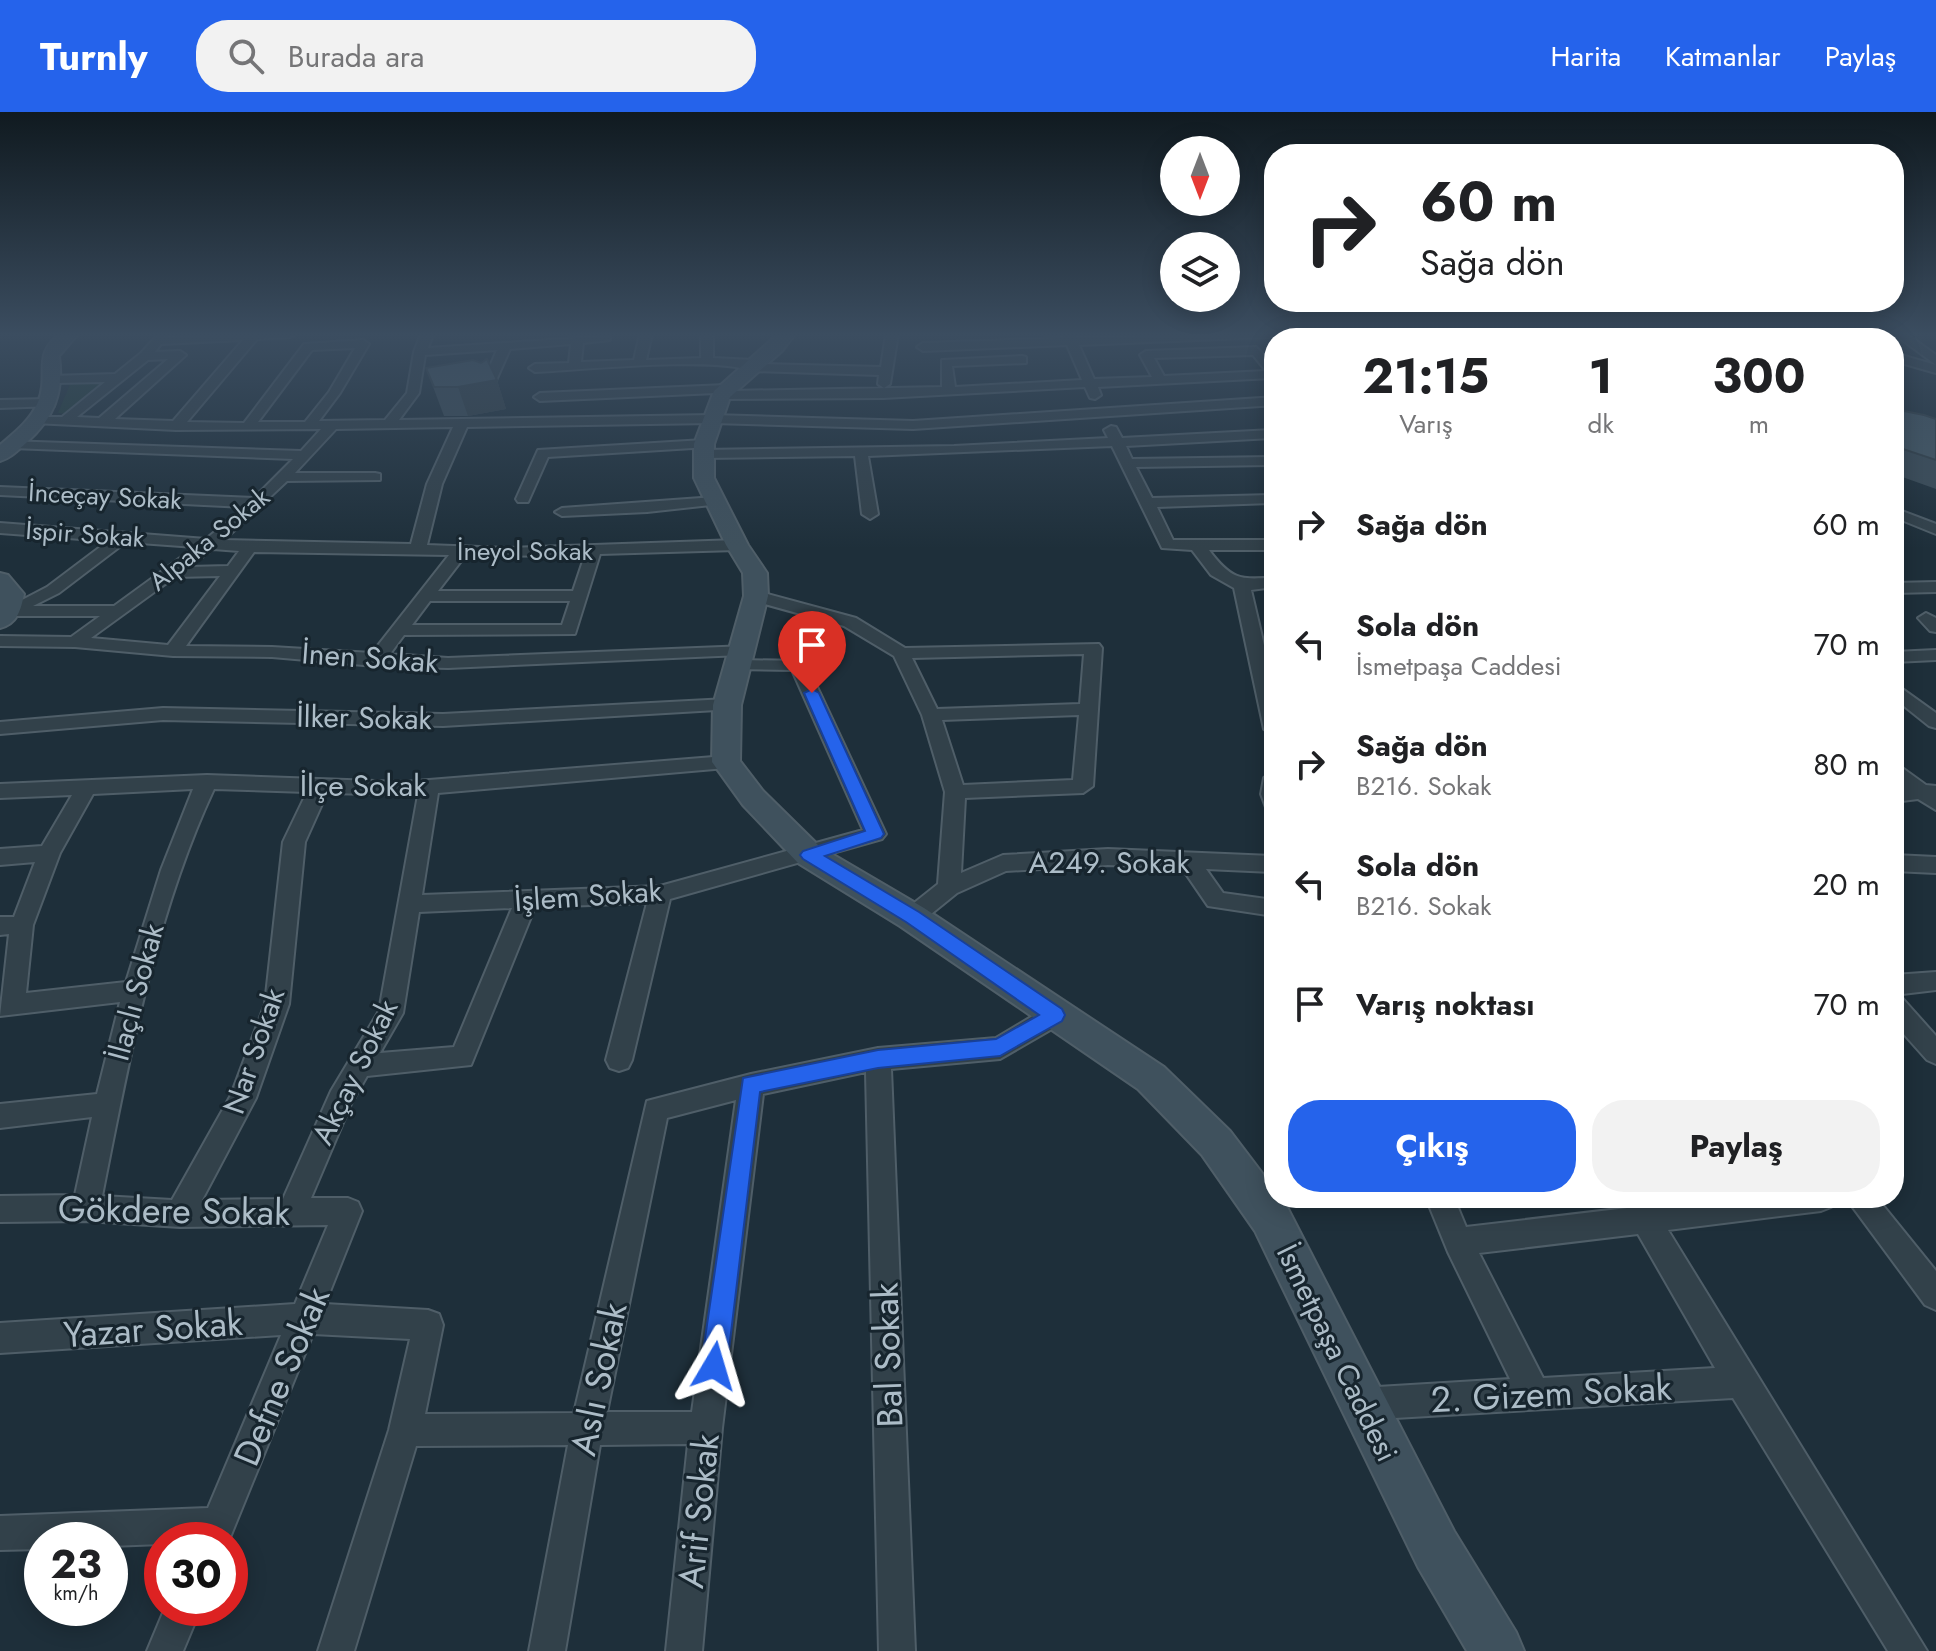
<!DOCTYPE html>
<html lang="tr">
<meta charset="utf-8">
<style>
body{margin:0;font-family:Jost,sans-serif;background:#f2f2f2;color:#202124;height:100vh;display:flex;flex-direction:column;font-size:30px;white-space:nowrap}
*{box-sizing:border-box;margin:0}
p{font-size:26px;color:#757577}
.icon{flex:none;width:44px;height:44px;fill:none;stroke:currentColor;stroke-width:2;stroke-linecap:round;stroke-linejoin:round}
.map{position:relative;flex:1;overflow:hidden}
.drawer{position:absolute;left:1264px;top:216px;width:640px;height:880px;display:flex;flex-direction:column;background:#fff;border-radius:32px;box-shadow:0 4px 20px #0003}
.drawer>*{flex:none}
.top-card{position:absolute;left:1264px;top:32px;width:640px;height:168px;border-radius:32px;box-shadow:0 4px 20px #0003;background:#fff;color:#202124;overflow:hidden}
.needle{width:52px;rotate:180deg}
.tools{position:absolute;left:1160px;top:24px;display:grid;gap:16px}
.tools a{display:grid;place-items:center;width:80px;height:80px;border-radius:50%;background:#fff;box-shadow:0 4px 20px #0003;font-size:40px}
.speed{position:absolute;left:24px;top:1410px;display:flex;gap:16px;font-size:40px;font-weight:700;text-align:center}
.speed>*{display:grid;place-content:center;width:104px;height:104px;border-radius:50%;background:#fff;box-shadow:0 4px 20px #0003;line-height:1}
.speed small{font-size:20px;font-weight:400}
.speed .limit{border:12px solid #d22;background:#fff;color:#111}
.pin{position:absolute;display:grid;place-items:center;width:68px;height:68px;color:#fff;margin:-82px -34px;border-radius:50% 50% 50% 0;rotate:-45deg;box-shadow:0 0 8px #0007}
.pin .icon{rotate:45deg}
.me{position:absolute;width:88px;margin:-44px;rotate:7deg;stroke-linejoin:round;filter:drop-shadow(0 0 6px #0008)}
.turn{display:flex;align-items:center;gap:28px;height:168px;padding:0 24px;font-size:36px}
.turn .icon{width:104px;height:104px;stroke-width:2.5}
.turn b{display:block;font-size:56px;line-height:68px}
.eta{display:flex;justify-content:space-evenly;align-items:center;height:136px;text-align:center}
.eta b{font-size:48px;font-weight:700;line-height:56px}
.button{display:flex;gap:16px;margin-top:auto;padding:16px 24px}
.button a{flex:1;height:92px;border-radius:32px;background:#2563eb;color:#fff;font-size:32px;font-weight:700;line-height:92px;text-align:center}
.button a+a{background:#f2f2f2;color:#202124}
ul{padding:0;list-style:none}
li{display:flex;align-items:center;gap:24px;height:120px;padding:0 24px}
li div{flex:1}
li b{display:block;font-size:30px}
li em{font-style:normal}
header{display:flex;align-items:center;gap:48px;box-sizing:border-box;height:112px;padding:0 40px;background:#2563eb;color:#fff}
header strong{font-size:38px}
nav{display:flex;gap:44px;margin-inline-start:auto;font-size:28px}
.search{width:560px;height:72px;background:#f2f2f2;display:flex;align-items:center;gap:20px;box-sizing:border-box;padding:0 28px;border-radius:32px;color:#757577;font-size:30px}
.map>svg:first-child{display:block}
</style>
<header>
<strong>Turnly</strong>
<div class="search"><svg class="icon" aria-label="search" viewBox="0 0 24 24"><circle cx="10" cy="10" r="6"/><path d="M15 15l6 6"/></svg>Burada ara</div>
<nav><a>Harita</a><a>Katmanlar</a><a>Paylaş</a></nav>
</header>
<div class="map">
<svg width="1936" height="1539" viewBox="0 0 1936 1539">
<rect width="100%" height="100%" fill="#1e2f3a"/>
<path fill="#203b38" d="M 72,268 L 111,268 L 68,302 L 58,301 Z"/>
<g fill="none" stroke-linecap="round" stroke-linejoin="round">
<g stroke="#4f5e68" stroke-width="4">
<path id="street" d="M 158,222 L 170,222 L 168,225 L 296,222 L 290,225 L 257,227 L 187,310 L 244,311 L 304,232 L 363,228 L 369,232 L 340,281 L 319,309 L 385,308 L 407,281 L 414,240 L 421,222 L 433,222 L 428,236 L 610,224 L 610,228 L 583,231 L 581,250 L 634,248 L 640,222 L 652,222 L 646,248 L 701,246 L 701,222 L 713,222 L 713,246 L 754,248 L 760,252 L 881,255 L 886,222 L 898,222 L 890,272 L 884,276 L 878,272 L 879,263 L 750,259 C 719,244 578,258 535,260 L 529,256 L 535,252 L 569,251 L 571,232 L 510,237 L 494,273 L 488,277 L 482,273 L 497,238 L 425,243 L 419,281 L 399,308 L 713,303 L 913,309 L 1274,285 L 1274,293 L 913,317 L 713,311 L 467,315 L 442,372 L 427,433 L 507,436 L 737,428 L 745,433 L 737,438 L 600,442 L 575,522 L 404,523 L 390,542 L 448,546 L 747,534 L 750,538 L 741,543 L 448,556 L 375,554 L 272,545 L 173,544 L 75,535 L 0,534 L 0,524 L 71,525 L 100,504 L 9,504 L 1,499 L 47,475 L 108,429 L 0,421 L 0,411 L 206,427 L 245,395 L 0,383 L 0,375 L 254,386 L 293,347 L 12,336 L 7,335 L 7,329 L 301,339 L 321,317 L 176,318 L 34,311 L 34,305 L 62,305 L 105,270 L 55,271 L 51,270 L 51,264 L 115,262 L 141,241 ZM 243,228 L 173,309 L 115,307 L 186,243 L 180,239 L 155,240 L 161,232 ZM 355,236 L 329,280 L 305,310 L 258,310 L 312,238 ZM 168,247 L 99,306 L 77,305 L 148,248 ZM 453,315 L 427,372 L 411,432 L 224,428 L 287,369 L 380,368 L 380,362 L 375,361 L 295,361 L 336,317 ZM 126,430 L 195,435 L 114,494 L 33,494 L 59,481 ZM 213,437 L 239,439 L 228,454 L 189,455 ZM 254,440 L 449,443 L 372,541 L 272,535 L 186,534 ZM 585,443 L 573,479 L 438,479 L 465,444 ZM 220,464 L 168,533 L 91,526 L 175,465 ZM 430,489 L 570,489 L 562,513 L 412,513 Z
M 1062,222 L 1074,222 L 1075,226 L 1274,222 L 1268,225 L 1079,233 L 1094,267 L 1152,265 L 1140,243 L 1146,239 L 1256,235 L 1274,253 L 1274,266 L 1098,275 L 1101,283 L 1095,287 L 1090,286 L 1085,275 L 883,286 L 721,287 L 716,286 L 716,281 L 540,289 L 534,285 L 540,281 L 726,273 L 730,274 L 731,279 L 942,275 L 942,248 L 1022,244 L 1026,245 L 1026,251 L 952,254 L 955,275 L 1082,268 L 1067,233 L 923,239 L 917,235 L 923,231 L 1064,226 ZM 1253,243 L 1266,259 L 1164,264 L 1154,246 Z
M 1523,222 L 1537,222 L 1542,226 L 1528,226 Z
M 1820,222 L 1837,222 L 1845,226 L 1827,226 Z
M 1894,222 L 1907,222 L 1936,243 L 1936,253 Z
M 1894,241 L 1936,253 L 1936,261 L 1894,249 Z
M 49,287 L 54,288 L 54,294 L 0,296 L 0,288 Z
M 1111,314 L 1116,315 L 1122,326 L 1274,318 L 1274,326 L 1126,334 L 1132,347 L 1274,345 L 1274,353 L 1136,355 L 1152,386 L 1274,383 L 1274,391 L 1157,395 L 1173,428 L 1274,428 L 1274,438 L 1209,438 C 1230,466 1239,469 1274,465 L 1274,475 L 1251,478 L 1274,576 L 1274,623 L 1264,617 L 1234,476 L 1211,463 L 1192,438 L 1162,436 L 1112,334 L 868,344 L 878,402 L 870,407 L 862,402 L 855,344 L 703,346 L 696,342 L 703,338 L 954,334 L 1108,326 L 1104,318 Z
M 704,328 L 709,329 L 709,335 L 548,345 L 528,390 L 518,390 L 516,387 L 538,338 Z
M 715,385 L 720,386 L 720,392 L 647,400 L 562,404 L 555,400 L 562,396 Z
M 1894,396 L 1936,412 L 1936,422 L 1894,405 Z
M 1936,470 L 1936,480 L 1894,481 L 1894,471 Z
M 756,479 L 856,506 L 905,536 L 1099,532 L 1102,536 L 1093,674 L 1083,681 L 965,686 L 961,761 L 1003,743 L 1108,737 L 1274,744 L 1274,760 L 1206,757 L 1223,781 L 1274,788 L 1274,804 L 1208,794 L 1182,756 L 1108,753 L 1006,759 L 957,781 L 920,811 L 912,814 L 904,811 L 901,805 L 904,799 L 938,772 L 945,680 L 922,603 L 894,544 L 844,514 L 750,488 L 748,484 L 750,480 ZM 1084,542 L 1080,592 L 937,597 L 912,546 ZM 1079,603 L 1073,668 L 963,673 L 942,608 Z
M 1926,501 L 1936,506 L 1936,520 L 1930,519 L 1918,506 Z
M 1936,538 L 1936,548 L 1894,550 L 1894,540 Z
M 738,548 L 805,549 L 886,722 L 882,727 L 670,787 L 632,948 L 628,956 L 619,959 L 610,956 L 606,948 L 647,791 L 535,795 L 471,953 L 367,964 L 351,992 L 311,1086 L 348,1086 L 358,1090 L 362,1099 L 325,1192 L 428,1198 L 439,1202 L 443,1213 L 425,1302 L 574,1301 L 647,989 L 751,962 L 878,936 L 996,926 L 1046,896 L 1055,893 L 1064,896 L 1067,903 L 1064,910 L 1000,947 L 891,957 L 915,1539 L 879,1539 L 866,960 L 763,982 L 722,1316 L 702,1539 L 666,1539 L 688,1332 L 600,1333 L 565,1539 L 529,1539 L 568,1333 L 416,1334 L 354,1539 L 318,1539 L 389,1318 L 410,1227 L 313,1222 L 229,1428 L 162,1428 L 162,1432 L 110,1434 L 110,1428 L 42,1428 L 42,1437 L 0,1438 L 0,1404 L 208,1396 L 281,1223 L 0,1241 L 0,1211 L 295,1192 L 328,1113 L 180,1115 L 86,1109 L 0,1110 L 0,1084 L 75,1083 L 92,1005 L 0,1016 L 0,992 L 97,982 L 120,890 L 0,904 L 9,822 L 0,823 L 0,805 L 14,805 L 35,750 L 0,753 L 0,737 L 42,734 L 72,683 L 0,686 L 0,672 L 207,663 L 404,670 L 726,644 L 736,650 L 726,656 L 438,681 L 422,783 L 660,774 L 863,718 L 792,558 L 732,557 L 729,553 L 732,549 ZM 193,677 L 161,758 L 126,870 L 26,881 L 33,813 L 60,741 L 93,682 ZM 214,677 L 307,680 L 283,730 L 265,892 L 231,983 L 172,1088 L 102,1084 C 129,948 155,803 214,677 ZM 327,681 L 418,683 L 379,899 L 331,979 L 283,1087 L 202,1088 L 256,986 L 289,892 L 305,730 ZM 512,796 L 454,935 L 380,941 L 403,901 L 419,800 ZM 736,988 L 692,1300 L 607,1300 L 667,1006 Z
M 1894,571 L 1936,601 L 1936,616 L 1929,614 L 1894,586 Z
M 727,587 L 734,589 L 736,593 L 734,597 L 443,614 L 163,608 L 0,622 L 0,610 L 163,596 L 443,602 Z
M 1894,650 L 1926,673 L 1936,674 L 1936,698 L 1918,687 L 1894,690 L 1894,676 L 1903,675 L 1894,667 Z
M 1274,659 L 1274,700 L 1267,698 L 1261,682 L 1264,666 Z
M 1894,743 L 1936,745 L 1936,761 L 1894,759 Z
M 1936,860 L 1936,878 L 1894,883 L 1894,863 Z
M 1894,884 L 1903,887 L 1936,924 L 1936,952 L 1927,948 L 1894,911 Z
M 1426,1086 L 1454,1086 L 1466,1115 L 1711,1086 L 1835,1086 L 1831,1095 L 1821,1099 L 1668,1118 L 1927,1539 L 1888,1539 L 1733,1286 L 1361,1308 L 1350,1303 L 1345,1292 L 1350,1281 L 1361,1276 L 1510,1267 L 1448,1140 ZM 1638,1122 L 1715,1256 L 1543,1266 L 1479,1141 Z
M 1846,1086 L 1877,1086 L 1936,1159 L 1936,1198 L 1925,1193 Z
M 165,1496 L 201,1496 L 183,1539 L 147,1539 Z"/>
</g>
<g stroke="#4f5e68" stroke-width="4">
<path id="secondary" d="M 60,222 L 78,222 L 59,244 C 64,281 54,306 26,331 C 18,338 11,346 0,349 L 0,333 C 14,321 31,308 38,290 C 50,262 31,243 60,222 Z
M 778,222 L 795,222 L 782,239 L 730,285 L 714,332 L 714,366 L 748,433 L 767,461 L 768,484 L 741,593 L 740,649 L 763,679 L 820,735 L 924,796 L 1164,955 L 1230,1019 L 1274,1077 L 1274,1086 L 1281,1086 L 1285,1091 L 1454,1419 L 1516,1520 L 1524,1539 L 1467,1539 L 1418,1455 L 1255,1119 L 1202,1043 L 1138,977 L 900,814 L 798,751 L 743,693 L 712,650 L 713,593 L 744,484 L 743,461 L 726,433 L 694,366 L 694,332 L 714,279 Z
M 1618,222 L 1642,222 L 1647,226 L 1621,226 Z
M 0,461 L 8,463 L 24,482 C 21,498 17,512 0,516 Z"/>
</g>
<use href="#street" fill="#32414a" fill-rule="evenodd"/>
<use href="#secondary" fill="#3f515d" fill-rule="evenodd"/>
</g>
<path fill="#3c4d58" d="M 1668,222 L 1828,222 L 1826,226 L 1679,226 Z
M 426,256 L 497,268 L 506,297 L 468,304 L 444,304 Z
M 1894,305 L 1936,307 L 1936,377 L 1894,362 Z"/>
<path fill="#313f47" d="M 1706,222 L 1713,222 L 1711,226 L 1704,226 Z
M 1791,222 L 1828,222 L 1826,226 L 1764,226 Z
M 497,268 L 506,297 L 468,304 L 458,275 Z"/>
<path fill="#465a66" stroke="#313f47" stroke-width="2" d="M 1722,222 L 1791,222 L 1764,226 L 1733,226 Z
M 487,247 L 497,268 L 458,275 L 434,275 L 426,256 L 473,248 L 481,251 Z
M 1904,299 L 1924,303 L 1936,307 L 1936,348 L 1894,334 L 1894,305 Z"/>
<linearGradient id="sky" x2="0" y2="1"><stop stop-color="#101a20"/><stop offset="0.51" stop-color="#3b4d60"/><stop offset="1" stop-color="#3b4d60" stop-opacity="0"/></linearGradient>
<rect width="1936" height="437" fill="url(#sky)"/>
<path fill="#2563eb" stroke="#184099" stroke-width="2" d="M 812,577 L 819,581 L 884,722 L 881,726 L 825,744 L 919,800 L 1062,897 L 1065,903 L 1062,909 L 1000,944 L 878,956 L 760,980 L 727,1254 L 724,1263 L 714,1267 L 705,1263 L 701,1254 L 743,966 L 878,938 L 996,927 L 1039,903 L 906,810 L 803,747 L 800,743 L 803,739 L 865,719 L 804,581 Z"/>
<g text-anchor="middle" stroke-width="6" stroke-linejoin="round" paint-order="stroke">
<g font-size="26" fill="#acbcc7" stroke="#17252e">
<text transform="translate(105 384) rotate(3)" y="9">İnceçay Sokak</text>
<text transform="translate(85 422) rotate(4)" y="9">İspir Sokak</text>
<text transform="translate(209 427) rotate(-39)" y="9">Alpaka Sokak</text>
<text x="525" y="448">İneyol Sokak</text>
</g>
<g font-size="30" fill="#acbcc7" stroke="#17252e">
<text transform="translate(370 546) rotate(4)" y="10">İnen Sokak</text>
<text transform="translate(364 606) rotate(1)" y="10">İlker Sokak</text>
<text x="363" y="684">İlçe Sokak</text>
<text x="1109" y="761">A249. Sokak</text>
<text transform="translate(588 784) rotate(-4)" y="10">İşlem Sokak</text>
<text transform="translate(136 880) rotate(-75)" y="10">İlaçlı Sokak</text>
<text transform="translate(254 939) rotate(-71)" y="10">Nar Sokak</text>
<text transform="translate(355 960) rotate(-64)" y="10">Akçay Sokak</text>
<text transform="translate(1337 1241) rotate(64)" y="10">İsmetpaşa Caddesi</text>
</g>
<g font-size="36" fill="#acbcc7" stroke="#17252e">
<text transform="translate(174 1098) rotate(1)" y="13">Gökdere Sokak</text>
<text transform="translate(153 1216) rotate(-4)" y="13">Yazar Sokak</text>
<text transform="translate(887 1243) rotate(-92)" y="13">Bal Sokak</text>
<text transform="translate(281 1264) rotate(-67)" y="13">Defne Sokak</text>
<text transform="translate(598 1267) rotate(-78)" y="13">Aslı Sokak</text>
<text transform="translate(1551 1281) rotate(-3)" y="13">2. Gizem Sokak</text>
<text transform="translate(698 1399) rotate(-84)" y="13">Arif Sokak</text>
</g>
</g>
</svg>
<div class="tools">
<a><svg class="needle" viewBox="-14 -14 28 28"><path d="M0-13l5 13h-10z" fill="#e53935"/><path d="M0 13l5-13h-10z" fill="#757577"/></svg></a>
<a><svg class="icon" aria-label="layers" viewBox="0 0 24 24"><path d="M12 4l9 5-9 5-9-5zM3 14l9 5 9-5"/></svg></a>
</div>
<div class="speed"><div>23<small>km/h</small></div><div class="limit">30</div></div>
<div class="pin" style="left:812px;top:581px;background:#d93025"><svg class="icon" aria-label="arrive" viewBox="0 0 24 24"><path d="M6 21V4h12l-3 4 3 4H6"/></svg></div>
<svg class="me" style="left:714px;top:1254px" viewBox="-20 -20 40 40"><path d="M0-17L14 15 0 8-14 15z" fill="#2563eb" stroke="#fff" stroke-width="4"/></svg>
<div class="top-card">
<div class="turn"><svg class="icon" aria-label="right" viewBox="0 0 24 24"><path d="M7 20v-9h11M14 6l5 5-5 5"/></svg><div><b>60 m</b>Sağa dön</div></div>
</div>
<section class="drawer">
<div class="eta">
<div><b>21:15</b><p>Varış</p></div>
<div><b>1</b><p>dk</p></div>
<div><b>300</b><p>m</p></div>
</div>
<ul>
<li><svg class="icon" aria-label="right" viewBox="0 0 24 24"><path d="M7 20v-9h11M14 6l5 5-5 5"/></svg><div><b>Sağa dön</b></div><em>60 m</em></li>
<li><svg class="icon" aria-label="left" viewBox="0 0 24 24"><path d="M17 20v-9H6M10 6l-5 5 5 5"/></svg><div><b>Sola dön</b><p>İsmetpaşa Caddesi</p></div><em>70 m</em></li>
<li><svg class="icon" aria-label="right" viewBox="0 0 24 24"><path d="M7 20v-9h11M14 6l5 5-5 5"/></svg><div><b>Sağa dön</b><p>B216. Sokak</p></div><em>80 m</em></li>
<li><svg class="icon" aria-label="left" viewBox="0 0 24 24"><path d="M17 20v-9H6M10 6l-5 5 5 5"/></svg><div><b>Sola dön</b><p>B216. Sokak</p></div><em>20 m</em></li>
<li><svg class="icon" aria-label="arrive" viewBox="0 0 24 24"><path d="M6 21V4h12l-3 4 3 4H6"/></svg><div><b>Varış noktası</b></div><em>70 m</em></li>
</ul>
<div class="button"><a>Çıkış</a><a>Paylaş</a></div>
</section>
</div>
